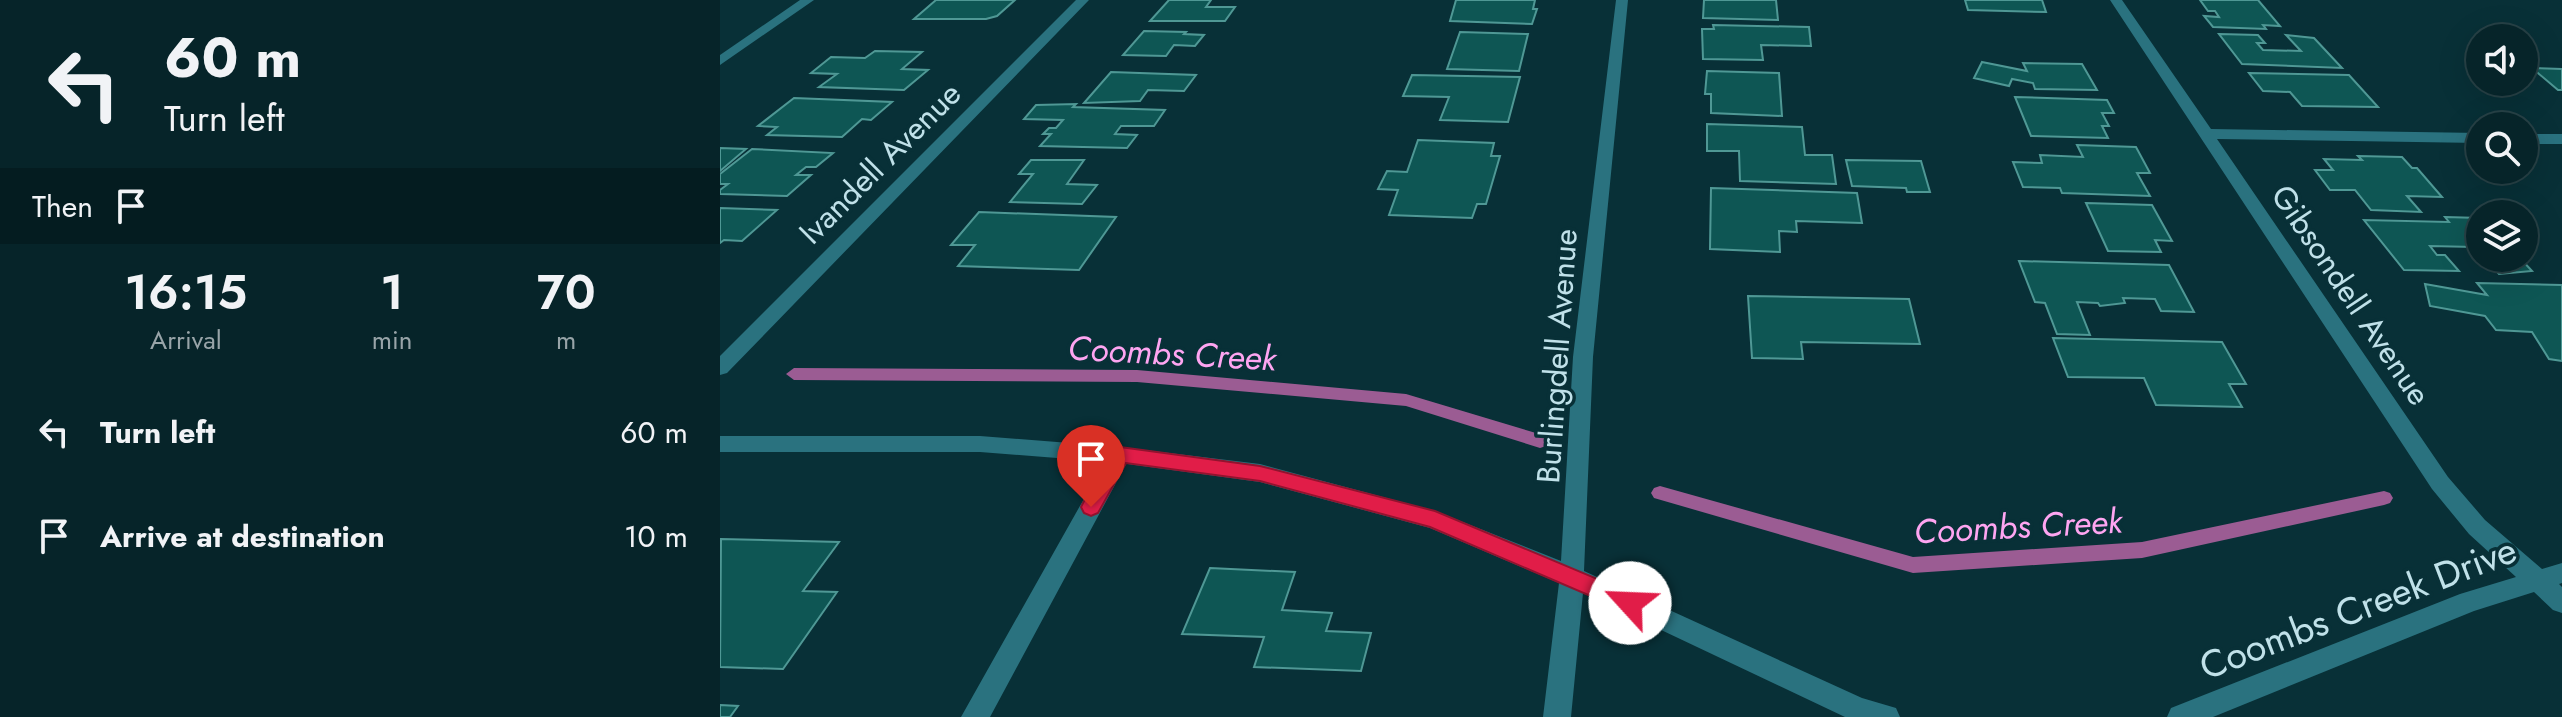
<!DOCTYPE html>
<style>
body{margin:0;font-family:Jost,sans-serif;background:#143035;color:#f1f3f6;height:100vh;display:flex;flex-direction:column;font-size:30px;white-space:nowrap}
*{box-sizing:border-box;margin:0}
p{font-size:26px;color:#98a4a8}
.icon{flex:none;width:44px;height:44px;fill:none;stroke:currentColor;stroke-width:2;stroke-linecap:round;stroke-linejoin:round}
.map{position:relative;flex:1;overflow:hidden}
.sheet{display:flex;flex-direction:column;background:#062429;width:720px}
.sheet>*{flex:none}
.hud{background:#062429;color:#f1f3f6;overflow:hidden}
.buttons{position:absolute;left:1746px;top:24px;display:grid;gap:16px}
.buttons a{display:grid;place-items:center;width:72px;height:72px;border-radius:50%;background:#062429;box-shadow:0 8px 32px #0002,0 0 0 2px #274146;font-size:40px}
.pin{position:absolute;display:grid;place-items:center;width:68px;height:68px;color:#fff;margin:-82px -34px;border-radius:50% 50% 50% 0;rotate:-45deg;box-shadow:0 0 8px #0007}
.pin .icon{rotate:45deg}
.me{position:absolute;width:88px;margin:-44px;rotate:295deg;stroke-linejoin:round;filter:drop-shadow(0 0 6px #0008)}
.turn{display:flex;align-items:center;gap:28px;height:168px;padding:0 32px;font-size:36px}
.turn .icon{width:104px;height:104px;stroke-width:2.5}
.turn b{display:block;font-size:56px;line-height:68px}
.then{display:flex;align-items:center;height:76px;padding:0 32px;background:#0003;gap:16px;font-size:30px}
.eta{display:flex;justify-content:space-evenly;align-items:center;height:136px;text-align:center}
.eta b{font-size:48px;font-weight:600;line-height:56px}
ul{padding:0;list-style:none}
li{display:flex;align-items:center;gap:24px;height:104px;padding:0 32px}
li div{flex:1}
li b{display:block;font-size:30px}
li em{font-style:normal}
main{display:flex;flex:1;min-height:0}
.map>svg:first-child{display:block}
</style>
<main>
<section class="sheet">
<div class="hud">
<div class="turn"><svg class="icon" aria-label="left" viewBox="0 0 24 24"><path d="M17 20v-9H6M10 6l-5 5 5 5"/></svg><div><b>60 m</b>Turn left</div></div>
<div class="then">Then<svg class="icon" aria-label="arrive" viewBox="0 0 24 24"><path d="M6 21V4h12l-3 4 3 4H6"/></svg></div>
</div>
<div class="eta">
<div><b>16:15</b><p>Arrival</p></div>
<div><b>1</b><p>min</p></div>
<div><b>70</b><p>m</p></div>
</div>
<ul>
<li><svg class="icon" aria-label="left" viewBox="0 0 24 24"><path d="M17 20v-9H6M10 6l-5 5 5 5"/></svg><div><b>Turn left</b></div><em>60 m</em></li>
<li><svg class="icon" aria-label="arrive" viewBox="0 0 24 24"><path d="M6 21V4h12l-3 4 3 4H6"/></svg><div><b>Arrive at destination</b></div><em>10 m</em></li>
</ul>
</section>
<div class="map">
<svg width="1842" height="717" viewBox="0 0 1842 717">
<rect width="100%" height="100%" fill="#083037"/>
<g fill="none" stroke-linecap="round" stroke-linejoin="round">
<path fill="#9b5c93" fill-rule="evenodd" d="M 74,368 L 417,370 L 686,394 L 826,436 L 829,441 L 826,446 L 820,448 L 686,406 L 417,382 L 74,380 L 66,374 Z
M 940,486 L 1193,557 L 1422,542 L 1664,491 L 1670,493 L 1673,498 L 1670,503 L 1664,505 L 1422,558 L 1193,573 L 934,498 L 931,493 L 934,488 Z"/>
</g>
<path fill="#0e5654" stroke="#4f9895" stroke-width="2" d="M 216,0 L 295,0 L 277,16 L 266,19 L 194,19 Z
M 449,0 L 491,0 L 486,7 L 515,7 L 505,21 L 430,21 Z
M 736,0 L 815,0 L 813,9 L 817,9 L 812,24 L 730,21 Z
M 984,0 L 1056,0 L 1058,20 L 983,18 Z
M 1245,0 L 1322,0 L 1326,12 L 1248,10 Z
M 1480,0 L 1538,0 L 1560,26 L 1543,25 L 1546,29 L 1493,27 L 1484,16 L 1499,17 L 1495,11 L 1488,11 Z
M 993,25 L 1089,27 L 1091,46 L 1041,45 L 1043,60 L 983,59 L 982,29 L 994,29 Z
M 424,31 L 466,32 L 464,34 L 484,35 L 475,46 L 454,45 L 446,56 L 403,55 Z
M 740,32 L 808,34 L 799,71 L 727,69 Z
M 1499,34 L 1538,35 L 1545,43 L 1537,43 L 1543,50 L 1581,51 L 1566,35 L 1594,38 L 1622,68 L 1522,64 Z
M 155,51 L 202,52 L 182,69 L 208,70 L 184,90 L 99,87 L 117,74 L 91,73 L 111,57 L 145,58 Z
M 1262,62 L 1307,71 L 1303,63 L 1362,64 L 1377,90 L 1315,89 L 1313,83 L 1292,79 L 1289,86 L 1254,78 Z
M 1812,68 L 1842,69 L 1842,90 L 1838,90 Z
M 987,71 L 1059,73 L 1062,116 L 991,113 L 991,94 L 985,94 Z
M 391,72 L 476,75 L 464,91 L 428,90 L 420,101 L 364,103 Z
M 1529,73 L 1629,75 L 1658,107 L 1582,106 L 1570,92 L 1543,91 Z
M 692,75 L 800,77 L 788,122 L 720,120 L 729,97 L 683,96 Z
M 1295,97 L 1387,100 L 1394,113 L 1382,113 L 1389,126 L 1382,126 L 1388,138 L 1311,136 Z
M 74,98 L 172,102 L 151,120 L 142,119 L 122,137 L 47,135 L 57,127 L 38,126 Z
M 356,104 L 353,107 L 445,110 L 434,126 L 401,126 L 395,134 L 417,135 L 407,148 L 320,146 L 331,134 L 323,134 L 329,128 L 336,128 L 343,120 L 304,119 L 316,105 Z
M 987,124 L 1082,127 L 1085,155 L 1112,155 L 1116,184 L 1020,181 L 1019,151 L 987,151 Z
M 698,140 L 774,143 L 771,156 L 780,156 L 766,204 L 757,204 L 752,218 L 669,215 L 678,190 L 658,189 L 667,171 L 687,172 Z
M 1357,145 L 1416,147 L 1430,173 L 1417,173 L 1430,196 L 1342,193 L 1340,188 L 1303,187 L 1293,162 L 1322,163 L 1320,155 L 1363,157 Z
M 0,148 L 26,149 L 0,171 Z
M 32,149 L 113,153 L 96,167 L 86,167 L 76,175 L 91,175 L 67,196 L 0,194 L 0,190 L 8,184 L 0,184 L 0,174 Z
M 1638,156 L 1682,157 L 1692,168 L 1697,168 L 1722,197 L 1687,196 L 1701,212 L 1651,210 L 1635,190 L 1610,190 L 1595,170 L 1613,170 L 1604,159 L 1642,160 Z
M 311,160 L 364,160 L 347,184 L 377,185 L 362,204 L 290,202 L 313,174 L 299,174 Z
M 1126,160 L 1201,161 L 1210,192 L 1187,192 L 1186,188 L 1132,186 Z
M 991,188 L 1137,193 L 1142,223 L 1076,221 L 1077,232 L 1059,231 L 1060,252 L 990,249 Z
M 1366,203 L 1432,205 L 1452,241 L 1435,240 L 1441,252 L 1388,251 Z
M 0,208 L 57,210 L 22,241 L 4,240 L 0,243 Z
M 259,212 L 396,217 L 359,270 L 238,266 L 255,245 L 231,245 Z
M 1725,217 L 1760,218 L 1760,252 L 1755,247 L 1710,246 L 1717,255 L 1725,255 L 1739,271 L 1684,270 L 1644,220 L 1729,222 Z
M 1765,258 L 1800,258 L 1812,271 L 1779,274 Z
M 1299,261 L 1449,265 L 1474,312 L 1441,311 L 1435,299 L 1403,298 L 1405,303 L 1380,306 L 1378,303 L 1357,302 L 1370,335 L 1337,334 L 1325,303 L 1315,302 Z
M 1757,283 L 1842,285 L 1842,361 L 1829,359 L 1812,332 L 1776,330 L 1765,316 L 1710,306 L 1705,284 L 1767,295 Z
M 1028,296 L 1189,299 L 1200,344 L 1081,342 L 1083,359 L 1032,358 Z
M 1333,338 L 1502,342 L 1526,384 L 1509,384 L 1522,407 L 1436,405 L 1424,378 L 1348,377 Z
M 1,539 L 119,542 L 83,591 L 117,592 L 63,669 L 0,667 Z
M 490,568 L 575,572 L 562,610 L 612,613 L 606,631 L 651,633 L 641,671 L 534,667 L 544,637 L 462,634 Z
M 0,705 L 18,706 L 10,717 L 0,717 Z"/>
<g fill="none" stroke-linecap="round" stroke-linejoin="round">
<path fill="#2a727f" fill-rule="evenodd" d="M 80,0 L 94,0 L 0,65 L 0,55 Z
M 400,447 L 408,449 L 411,455 L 270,717 L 241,717 L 392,449 Z"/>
<path fill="#2a727f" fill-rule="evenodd" d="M 356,0 L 369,0 L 7,373 L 0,375 L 0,356 Z
M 896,0 L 908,0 L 873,357 L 864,571 L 1142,698 L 1176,708 L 1180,717 L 1125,717 L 863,593 L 851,717 L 823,717 L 839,583 L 710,528 L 540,482 L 400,463 L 260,452 L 0,452 L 0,436 L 260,436 L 400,447 L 540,464 L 715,511 L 841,561 L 853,357 Z
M 1390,0 L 1402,0 L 1491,129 L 1760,133 L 1760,143 L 1497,139 L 1728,477 L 1765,520 L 1822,569 L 1842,563 L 1842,583 L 1839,584 L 1842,587 L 1842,613 L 1833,610 L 1814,592 L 1754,611 L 1493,717 L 1447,717 L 1451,708 L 1740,594 L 1796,577 L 1749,534 L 1712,489 Z
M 1804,134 L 1842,134 L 1842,144 L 1804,144 Z"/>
</g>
<path fill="#e11d48" stroke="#92132f" stroke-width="2" d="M 400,447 L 540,466 L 715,511 L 918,596 L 921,603 L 918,610 L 910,613 L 710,527 L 540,481 L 406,463 L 378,513 L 371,516 L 364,513 L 361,507 L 364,501 L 393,449 Z"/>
<g text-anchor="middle" stroke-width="7" stroke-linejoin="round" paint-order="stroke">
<g font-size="32" fill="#c0e1e9" stroke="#083037">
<text transform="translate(160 163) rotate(-45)" y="11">Ivandell Avenue</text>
<text transform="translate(1631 295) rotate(56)" y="11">Gibsondell Avenue</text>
<text transform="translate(837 356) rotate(-86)" y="11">Burlingdell Avenue</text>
</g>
<g font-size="34" font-style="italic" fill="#fea5f1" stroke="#083037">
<text transform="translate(452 353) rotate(3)" y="12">Coombs Creek</text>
<text transform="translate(1298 526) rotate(-3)" y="12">Coombs Creek</text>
</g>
<g font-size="38" fill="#c0e1e9" stroke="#083037">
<text transform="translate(1638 608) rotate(-21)" y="13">Coombs Creek Drive</text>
</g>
</g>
</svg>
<div class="buttons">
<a><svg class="icon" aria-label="sound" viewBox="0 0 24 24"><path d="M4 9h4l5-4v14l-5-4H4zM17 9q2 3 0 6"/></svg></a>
<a><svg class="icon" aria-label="search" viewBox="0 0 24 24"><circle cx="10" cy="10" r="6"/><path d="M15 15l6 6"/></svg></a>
<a><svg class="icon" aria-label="layers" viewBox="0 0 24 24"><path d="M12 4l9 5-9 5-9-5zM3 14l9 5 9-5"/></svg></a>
</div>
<div class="pin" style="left:371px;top:507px;background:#d93025"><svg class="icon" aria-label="arrive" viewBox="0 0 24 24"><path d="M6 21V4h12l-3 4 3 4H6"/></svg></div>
<svg class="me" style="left:910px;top:603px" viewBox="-20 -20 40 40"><circle r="19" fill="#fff"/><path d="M0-13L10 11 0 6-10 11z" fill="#e11d48"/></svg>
</div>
</main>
